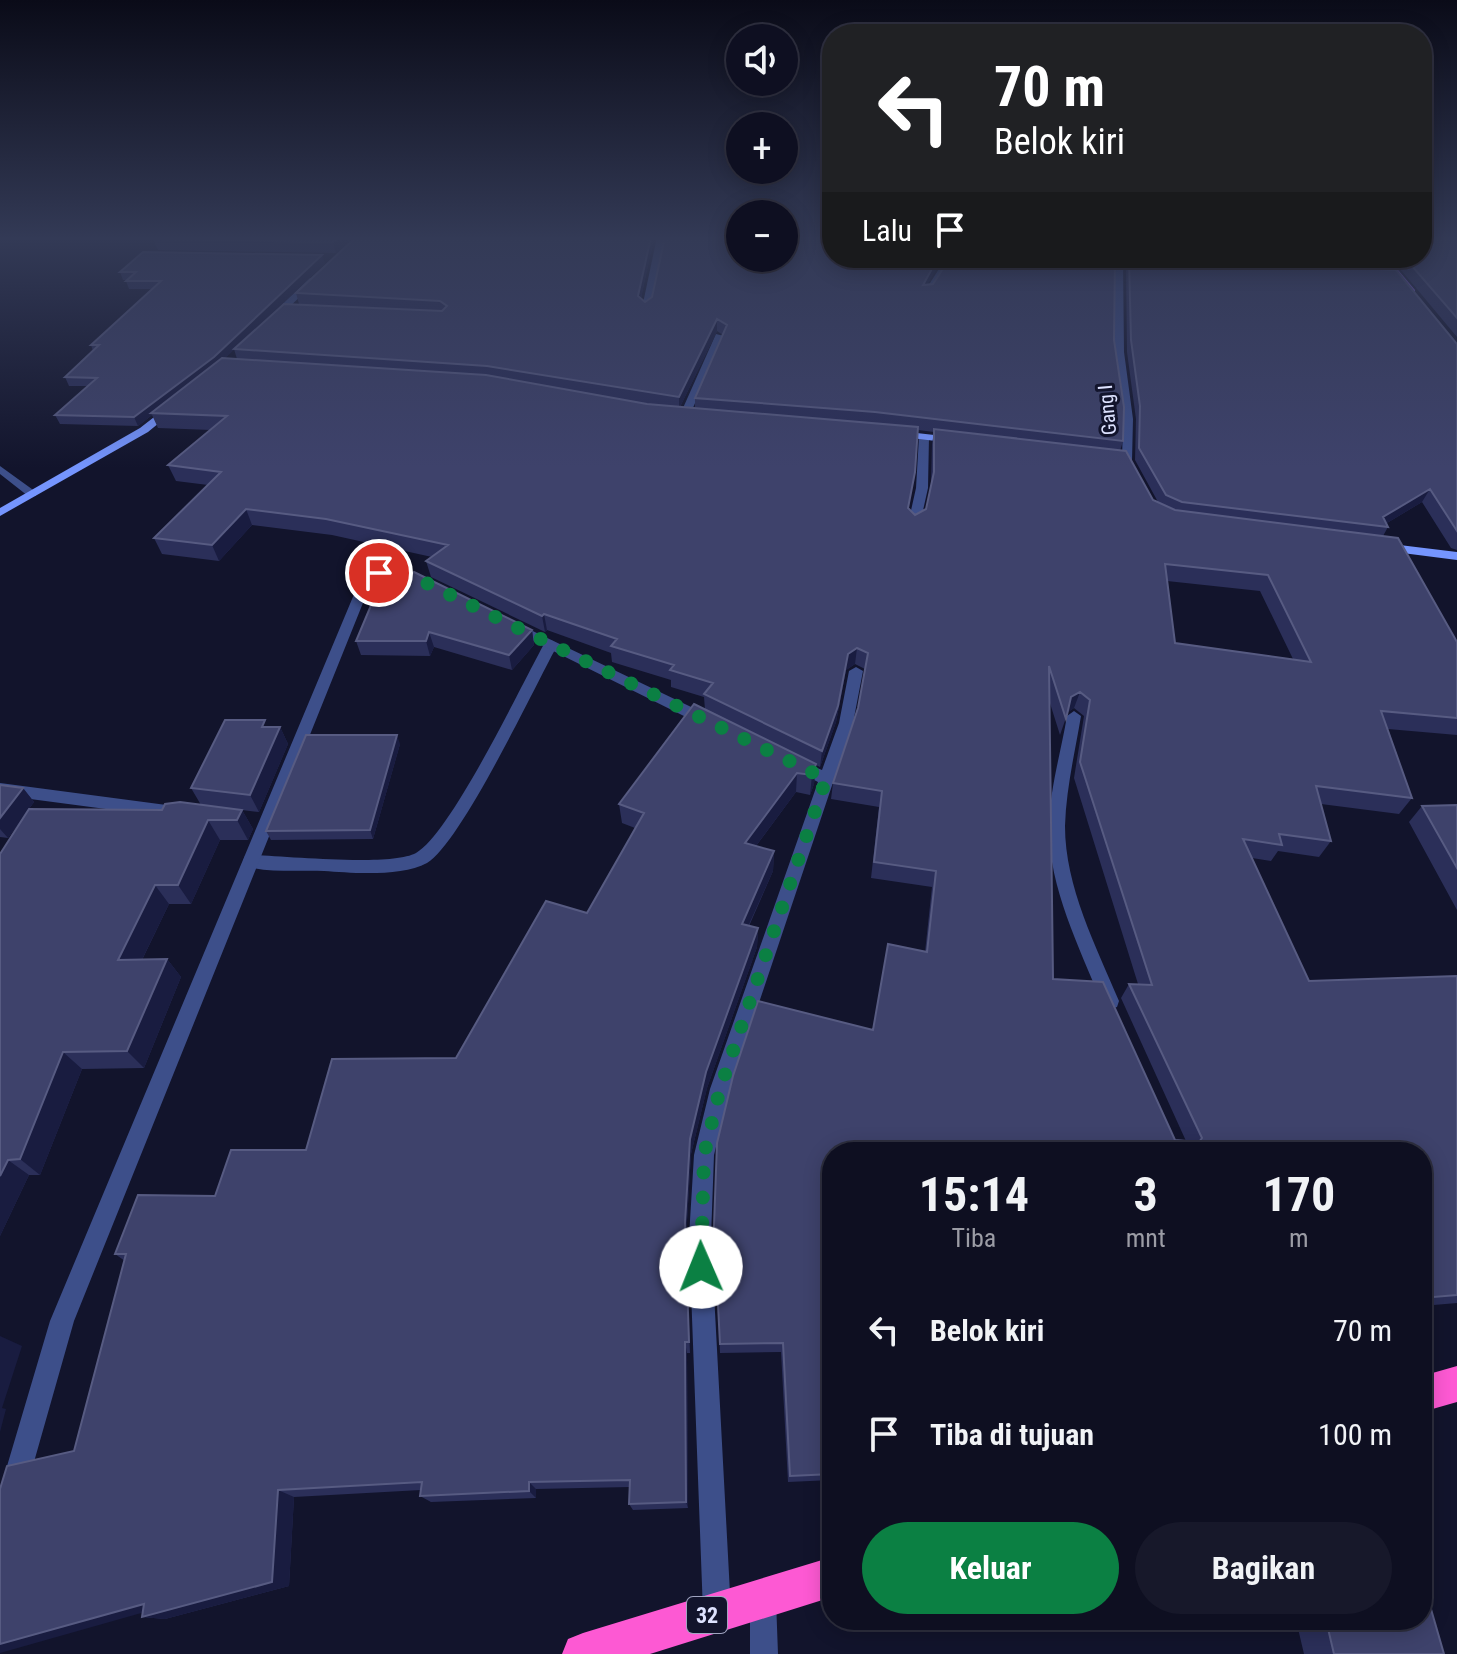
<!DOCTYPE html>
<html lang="id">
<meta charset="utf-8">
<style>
body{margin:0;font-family:"Roboto Condensed",sans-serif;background:#17182a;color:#f1f3f6;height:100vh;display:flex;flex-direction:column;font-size:30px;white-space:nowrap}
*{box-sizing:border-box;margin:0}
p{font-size:26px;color:#9b9ca5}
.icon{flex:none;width:44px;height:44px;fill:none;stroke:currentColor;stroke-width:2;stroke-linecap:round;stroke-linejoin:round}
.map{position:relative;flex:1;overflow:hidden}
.panel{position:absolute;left:822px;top:1142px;width:610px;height:488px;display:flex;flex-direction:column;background:#0e0f21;border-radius:32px;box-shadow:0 4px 20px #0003,0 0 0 2px #2e2f3f}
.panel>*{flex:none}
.hud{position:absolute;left:822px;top:24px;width:610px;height:244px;border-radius:32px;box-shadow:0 4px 20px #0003,0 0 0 2px #2e2f3f;background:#202124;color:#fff;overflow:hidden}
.fabs{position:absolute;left:726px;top:24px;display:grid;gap:16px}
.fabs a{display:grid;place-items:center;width:72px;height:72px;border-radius:50%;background:#0e0f21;box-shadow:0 4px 20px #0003,0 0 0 2px #2e2f3f;font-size:40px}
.pin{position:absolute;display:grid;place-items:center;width:68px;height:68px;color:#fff;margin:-34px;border:4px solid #fff;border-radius:50%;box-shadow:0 2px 8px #0007}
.me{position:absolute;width:88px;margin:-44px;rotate:359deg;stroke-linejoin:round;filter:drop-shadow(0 0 6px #0008)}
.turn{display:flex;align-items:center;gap:28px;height:168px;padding:0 40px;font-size:36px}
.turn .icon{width:104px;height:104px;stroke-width:2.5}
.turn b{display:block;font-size:56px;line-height:68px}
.then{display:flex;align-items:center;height:76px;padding:0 40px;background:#0003;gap:16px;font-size:30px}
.eta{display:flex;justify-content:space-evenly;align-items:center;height:136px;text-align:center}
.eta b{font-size:48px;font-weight:700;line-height:56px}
.primary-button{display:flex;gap:16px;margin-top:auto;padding:16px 40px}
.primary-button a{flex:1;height:92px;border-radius:48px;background:#0b8043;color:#fff;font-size:32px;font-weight:700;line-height:92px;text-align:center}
.primary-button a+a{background:#17182a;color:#f1f3f6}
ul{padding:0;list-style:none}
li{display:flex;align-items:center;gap:24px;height:104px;padding:0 40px}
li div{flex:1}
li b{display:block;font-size:30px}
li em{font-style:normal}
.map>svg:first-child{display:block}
</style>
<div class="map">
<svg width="1457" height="1654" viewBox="0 0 1457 1654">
<rect width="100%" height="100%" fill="#12142c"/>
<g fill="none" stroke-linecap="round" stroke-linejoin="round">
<path fill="#3d4f8a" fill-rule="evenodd" d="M 924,434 L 929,437 L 928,488 L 920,524 L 914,528 L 908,524 L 916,488 L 919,437 Z
M 551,640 L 558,644 C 535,686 461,843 427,863 C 401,877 352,873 324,871 C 300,870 268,873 245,866 L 243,861 L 245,856 L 251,855 C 285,856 390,867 416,853 C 451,833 521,686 544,644 Z"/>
<path fill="#3d4f8a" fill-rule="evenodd" d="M 657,237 L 665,237 L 650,308 L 646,311 L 642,308 Z
M 946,258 L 954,258 L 929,294 L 923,294 Z
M 1088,258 L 1118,258 L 1150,263 L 1146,265 L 1123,263 L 1124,352 L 1133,419 L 1132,461 L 1127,464 L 1122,461 L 1123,419 L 1114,352 L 1115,263 Z
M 310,278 L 317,280 L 277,319 L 271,319 L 271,315 Z
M 716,334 L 724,336 L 689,417 L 680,419 L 679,417 Z
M 0,466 L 36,492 L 36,496 L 28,496 L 0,474 Z
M 394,568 L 433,583 L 427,587 L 393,576 L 383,576 L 367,593 L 74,1321 L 28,1483 L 24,1492 L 15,1496 L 6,1492 L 2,1483 L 50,1321 L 355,592 L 375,570 Z
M 516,623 L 712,717 L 714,721 L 707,726 L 702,725 L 511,630 L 509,627 Z
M 856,667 L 863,671 L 853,723 L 730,1089 L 714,1155 L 711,1237 L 731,1612 L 727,1622 L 717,1626 L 707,1622 L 703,1612 L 689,1237 L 694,1155 L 710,1089 L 818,782 L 791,768 L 788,764 L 796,759 L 822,770 L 839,723 L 849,671 Z
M 1074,711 L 1081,716 C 1075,752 1066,789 1065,826 C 1065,887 1096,946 1119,1001 L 1117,1007 L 1110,1009 L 1103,1007 L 1101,1001 C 1079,946 1048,886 1049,825 C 1050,788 1061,752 1067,716 Z
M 0,783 L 174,806 L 182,812 L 174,818 L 0,795 Z
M 763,1587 L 773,1590 L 776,1600 L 778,1654 L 750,1654 L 750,1600 L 753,1590 Z"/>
<path fill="#7595fe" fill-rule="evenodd" d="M 167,407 L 176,409 L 148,432 L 0,516 L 0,508 L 140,428 Z
M 899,431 L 952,437 L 957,440 L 952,443 L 895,436 L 895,432 Z
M 1383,543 L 1457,552 L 1457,560 L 1379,550 L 1379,544 Z"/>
<path fill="#9c65fd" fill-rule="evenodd" d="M 1376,258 L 1388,258 L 1415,290 L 1415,296 L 1407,296 Z"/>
<path fill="#fd59d3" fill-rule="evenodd" d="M 1457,1366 L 1457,1402 L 1422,1412 L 1422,1376 Z
M 832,1557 L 832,1597 L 650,1654 L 562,1654 L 568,1639 L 583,1633 Z"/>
</g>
<path fill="#2b2f59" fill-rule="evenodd" d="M 353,237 L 336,253 L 158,250 L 153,239 Z
M 356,237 L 654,237 L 641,298 L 645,302 L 928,285 L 1114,340 L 1123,441 L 1120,451 L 1153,500 L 1158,502 L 1135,460 L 1136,419 L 1127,352 L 1126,265 L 1128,258 L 1386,258 L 1388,260 L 1383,270 L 1457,344 L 1457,550 L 1451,548 L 1422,502 L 1387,523 L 1388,527 L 1383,536 L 1457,642 L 1457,735 L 1388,729 L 1412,798 L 1399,814 L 1321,804 L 1331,841 L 1319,857 L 1278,851 L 1271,861 L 1252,858 L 1309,981 L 1457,976 L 1457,1303 L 1422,1306 L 1422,1152 L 832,1152 L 832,1480 L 788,1482 L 781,1352 L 720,1353 L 714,1226 L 873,1030 L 888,944 L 925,952 L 932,887 L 871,878 L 879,807 L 831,799 L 833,783 L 858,708 L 865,669 L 855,664 L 846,670 L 836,722 L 820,767 L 816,765 L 814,784 L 810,795 L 796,792 L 756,846 L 774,851 L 773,871 L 749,926 L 758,928 L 757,947 L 707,1088 L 691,1154 L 686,1237 L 690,1353 L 687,1353 L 688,1508 L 633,1510 L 629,1504 L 630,1487 L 536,1489 L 536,1498 L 431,1502 L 420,1496 L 421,1490 L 294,1497 L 289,1586 L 165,1619 L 142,1617 L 143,1613 L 74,1451 L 125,1261 L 115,1254 L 215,1196 L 306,1150 L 456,1058 L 587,913 L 635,828 L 622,823 L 619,804 L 705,710 L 704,697 L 671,687 L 671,680 L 612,662 L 611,653 L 547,630 L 545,632 L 431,577 L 426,561 L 432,557 L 332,535 L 252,525 L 219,561 L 162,554 L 154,538 L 208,485 L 176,481 L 168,465 L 211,430 L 158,428 L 152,415 L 138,426 L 60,424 L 55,415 L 88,386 L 69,386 L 65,377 L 93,351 L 91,345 L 153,289 L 129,289 L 126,281 L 127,280 L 123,280 L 120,272 L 325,263 L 243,341 L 299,304 L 296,293 ZM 717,331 L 723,335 L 695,398 L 695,408 L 680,407 ZM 234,349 L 237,359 L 225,358 ZM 918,430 L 934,432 L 932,444 L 931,484 L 926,509 L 915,515 L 908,508 L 915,472 ZM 1167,581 L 1260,591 L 1293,659 L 1175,643 ZM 1049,700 L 1060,735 L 1068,712 L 1074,708 L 1084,716 L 1074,778 L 1138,984 L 1129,984 L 1121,998 L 1186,1141 L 1175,1140 L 1053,979 Z
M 1457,237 L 1457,337 L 1391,258 L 1422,258 Z
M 372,603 L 532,630 L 534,645 L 512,670 L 434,647 L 430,656 L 361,655 L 356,641 Z
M 268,727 L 280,727 L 288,744 L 259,812 L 201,805 L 191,788 Z
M 400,744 L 373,839 L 271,840 L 266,831 Z
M 0,785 L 23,788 L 34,802 L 8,838 L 0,837 Z
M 1457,805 L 1457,910 L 1409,822 L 1422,806 Z
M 242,810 L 253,829 L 248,840 L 220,840 L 191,904 L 169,904 L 142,960 L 167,959 L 181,977 L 144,1068 L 82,1069 L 40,1175 L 29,1175 L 0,1236 L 0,854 Z
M 1296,1620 L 1422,1620 L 1444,1654 L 1304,1654 Z"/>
<path fill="#191c40" d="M 339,237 L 353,237 L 336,253 L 333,242 Z
M 651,237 L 654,237 L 639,307 L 638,296 Z
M 322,255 L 325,263 L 218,365 L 151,413 L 152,415 L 138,426 L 134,417 Z
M 938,258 L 943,258 L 921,296 L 923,285 Z
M 717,319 L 717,331 L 679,409 L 679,397 Z
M 1430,489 L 1422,502 L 1382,526 L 1383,517 Z
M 246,509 L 252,525 L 219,561 L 212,545 Z
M 544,614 L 547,630 L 545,632 L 542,616 Z
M 532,630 L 534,645 L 512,670 L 509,655 Z
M 429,632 L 434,647 L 430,656 L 426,641 Z
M 857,648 L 855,664 L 846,670 L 836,722 L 820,767 L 822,751 L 848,654 Z
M 1080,692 L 1074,708 L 1065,714 L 1071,697 Z
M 280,727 L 288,744 L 259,812 L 250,795 Z
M 397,735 L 400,744 L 373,839 L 370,830 Z
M 816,764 L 814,784 L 810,795 L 812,775 Z
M 797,773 L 796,792 L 744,862 L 745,843 Z
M 23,788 L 34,802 L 8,838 L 0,829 L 0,818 Z
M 242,810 L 253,829 L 248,840 L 237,820 Z
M 208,820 L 220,840 L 191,904 L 178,885 Z
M 774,851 L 773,871 L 741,942 L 742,924 Z
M 155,885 L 169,904 L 133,978 L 118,960 Z
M 758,928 L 757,947 L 707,1088 L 691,1154 L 686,1237 L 690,1353 L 685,1223 L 690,1139 L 706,1072 Z
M 167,959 L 181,977 L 144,1068 L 127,1051 Z
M 63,1052 L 82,1069 L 40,1175 L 20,1159 Z
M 8,1160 L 29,1175 L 0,1236 L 0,1176 Z
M 0,1336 L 22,1346 L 2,1408 L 6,1409 L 0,1432 Z
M 685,1342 L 687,1353 L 688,1508 L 686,1502 Z
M 529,1482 L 536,1489 L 536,1498 L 529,1491 Z
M 278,1490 L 294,1497 L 289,1586 L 165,1619 L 142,1617 Z
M 144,1604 L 166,1606 L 0,1653 L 0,1644 Z"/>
<path fill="#3e426b" stroke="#575b82" stroke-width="2" fill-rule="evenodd" d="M 157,237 L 339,237 L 333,242 L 153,239 Z
M 356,237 L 651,237 L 638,296 L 645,302 L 652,297 L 665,237 L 740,237 L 740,258 L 784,258 L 784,237 L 832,237 L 832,258 L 938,258 L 923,285 L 933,284 L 950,258 L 1115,258 L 1114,340 L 1124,407 L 1123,441 L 875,412 L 695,398 L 727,325 L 717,319 L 679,397 L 487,366 L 234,349 L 284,304 L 442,311 L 447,306 L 440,301 L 296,293 Z
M 1422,237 L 1457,237 L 1457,318 L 1405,258 L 1422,258 Z
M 143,252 L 322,255 L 214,357 L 134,417 L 55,415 L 97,378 L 65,377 L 99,345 L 91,345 L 161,281 L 126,281 L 136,272 L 120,272 Z
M 1129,258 L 1191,258 L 1396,270 L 1457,344 L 1457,531 L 1430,489 L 1383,517 L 1388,527 L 1182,502 L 1166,495 L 1139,448 L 1140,406 L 1131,340 Z
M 1356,258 L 1386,258 L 1388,260 Z
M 222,358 L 486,375 L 647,404 L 918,427 L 915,472 L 908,508 L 915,515 L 926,509 L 934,472 L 934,429 L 1126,451 L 1153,500 L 1175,510 L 1398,538 L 1457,642 L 1457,718 L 1381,711 L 1412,798 L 1316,786 L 1331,841 L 1279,834 L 1282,845 L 1243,839 L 1309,981 L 1457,976 L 1457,1295 L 1422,1298 L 1422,1152 L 832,1152 L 832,1474 L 790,1476 L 783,1343 L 720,1344 L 714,1226 L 717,1143 L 733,1076 L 758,1001 L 873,1030 L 888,944 L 927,952 L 936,871 L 874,862 L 882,791 L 833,783 L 858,708 L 868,653 L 857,648 L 848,654 L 838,706 L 822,751 L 704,694 L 713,683 L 670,670 L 674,665 L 611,646 L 617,639 L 544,614 L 542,616 L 426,561 L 448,545 L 326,519 L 246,509 L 212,545 L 154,538 L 221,472 L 168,465 L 227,416 L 151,413 ZM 1165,564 L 1268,575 L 1311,662 L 1175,643 ZM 1049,666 L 1066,719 L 1071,697 L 1080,692 L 1090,700 L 1080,762 L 1152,985 L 1129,984 L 1202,1138 L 1199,1142 L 1175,1140 L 1103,982 L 1053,979 Z
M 414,572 L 532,630 L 509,655 L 429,632 L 426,641 L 356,641 L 372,603 Z
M 694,704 L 816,764 L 812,775 L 797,773 L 745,843 L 774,851 L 742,924 L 758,928 L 706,1072 L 690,1139 L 685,1223 L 689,1342 L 685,1342 L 686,1502 L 629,1504 L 630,1480 L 529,1482 L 529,1491 L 420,1496 L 422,1482 L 278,1490 L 272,1582 L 142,1617 L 144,1604 L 0,1644 L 0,1489 L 7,1466 L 74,1451 L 126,1254 L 115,1254 L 138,1195 L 215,1196 L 231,1150 L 306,1150 L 332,1059 L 456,1058 L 546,901 L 587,913 L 644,813 L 619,804 Z
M 225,720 L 265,720 L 262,727 L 280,727 L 250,795 L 191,788 Z
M 306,735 L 397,735 L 370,830 L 266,831 Z
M 0,785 L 23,788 L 0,818 Z
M 180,802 L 242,810 L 237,820 L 208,820 L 178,885 L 155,885 L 118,960 L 167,959 L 127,1051 L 63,1052 L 20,1159 L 8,1160 L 0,1176 L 0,854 L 29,809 L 162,810 L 165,804 Z
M 1457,805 L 1457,868 L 1422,806 Z
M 1422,1578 L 1444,1654 L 1334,1654 L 1326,1620 L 1422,1620 Z"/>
<linearGradient id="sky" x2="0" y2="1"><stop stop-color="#0a0b18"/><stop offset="0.51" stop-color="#333a56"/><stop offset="1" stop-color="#333a56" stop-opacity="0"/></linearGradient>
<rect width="1457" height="468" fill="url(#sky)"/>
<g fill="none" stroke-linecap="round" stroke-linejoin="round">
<path stroke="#0b8043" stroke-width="14" stroke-dasharray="0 25.2" d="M 379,573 L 412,576 L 826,779 L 720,1089 L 704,1155 L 701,1267"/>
</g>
<g text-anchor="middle" stroke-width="6" stroke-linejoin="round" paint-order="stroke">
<g font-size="20" fill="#dde2ff" stroke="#12142c">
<text transform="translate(1107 410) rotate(-95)" y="7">Gang I</text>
</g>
<rect fill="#12142c" stroke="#a0a4c0" stroke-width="2" x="687" y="1597" width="40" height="36" rx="6"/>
<g font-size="22" font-weight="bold" fill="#dde2ff">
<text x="707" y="1623">32</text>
</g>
</g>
</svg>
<div class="fabs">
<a><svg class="icon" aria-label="sound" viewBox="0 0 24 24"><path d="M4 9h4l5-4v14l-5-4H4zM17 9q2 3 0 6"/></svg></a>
<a>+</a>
<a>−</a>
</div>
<div class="pin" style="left:379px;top:573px;background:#d93025"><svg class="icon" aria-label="arrive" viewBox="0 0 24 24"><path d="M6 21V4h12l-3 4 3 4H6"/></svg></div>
<svg class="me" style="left:701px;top:1267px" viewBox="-20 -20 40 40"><circle r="19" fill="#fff"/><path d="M0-13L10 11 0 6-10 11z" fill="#0b8043"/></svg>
<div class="hud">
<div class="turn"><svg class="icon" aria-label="left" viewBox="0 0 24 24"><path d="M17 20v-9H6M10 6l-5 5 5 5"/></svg><div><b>70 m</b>Belok kiri</div></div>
<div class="then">Lalu<svg class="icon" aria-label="arrive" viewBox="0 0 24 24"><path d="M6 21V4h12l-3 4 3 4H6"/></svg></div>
</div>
<section class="panel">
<div class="eta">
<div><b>15:14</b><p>Tiba</p></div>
<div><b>3</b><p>mnt</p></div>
<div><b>170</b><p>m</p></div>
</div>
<ul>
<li><svg class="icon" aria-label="left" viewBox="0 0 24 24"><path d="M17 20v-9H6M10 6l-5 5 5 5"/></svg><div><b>Belok kiri</b></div><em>70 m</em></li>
<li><svg class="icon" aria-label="arrive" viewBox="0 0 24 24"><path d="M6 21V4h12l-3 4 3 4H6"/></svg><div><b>Tiba di tujuan</b></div><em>100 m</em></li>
</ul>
<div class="primary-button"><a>Keluar</a><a>Bagikan</a></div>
</section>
</div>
